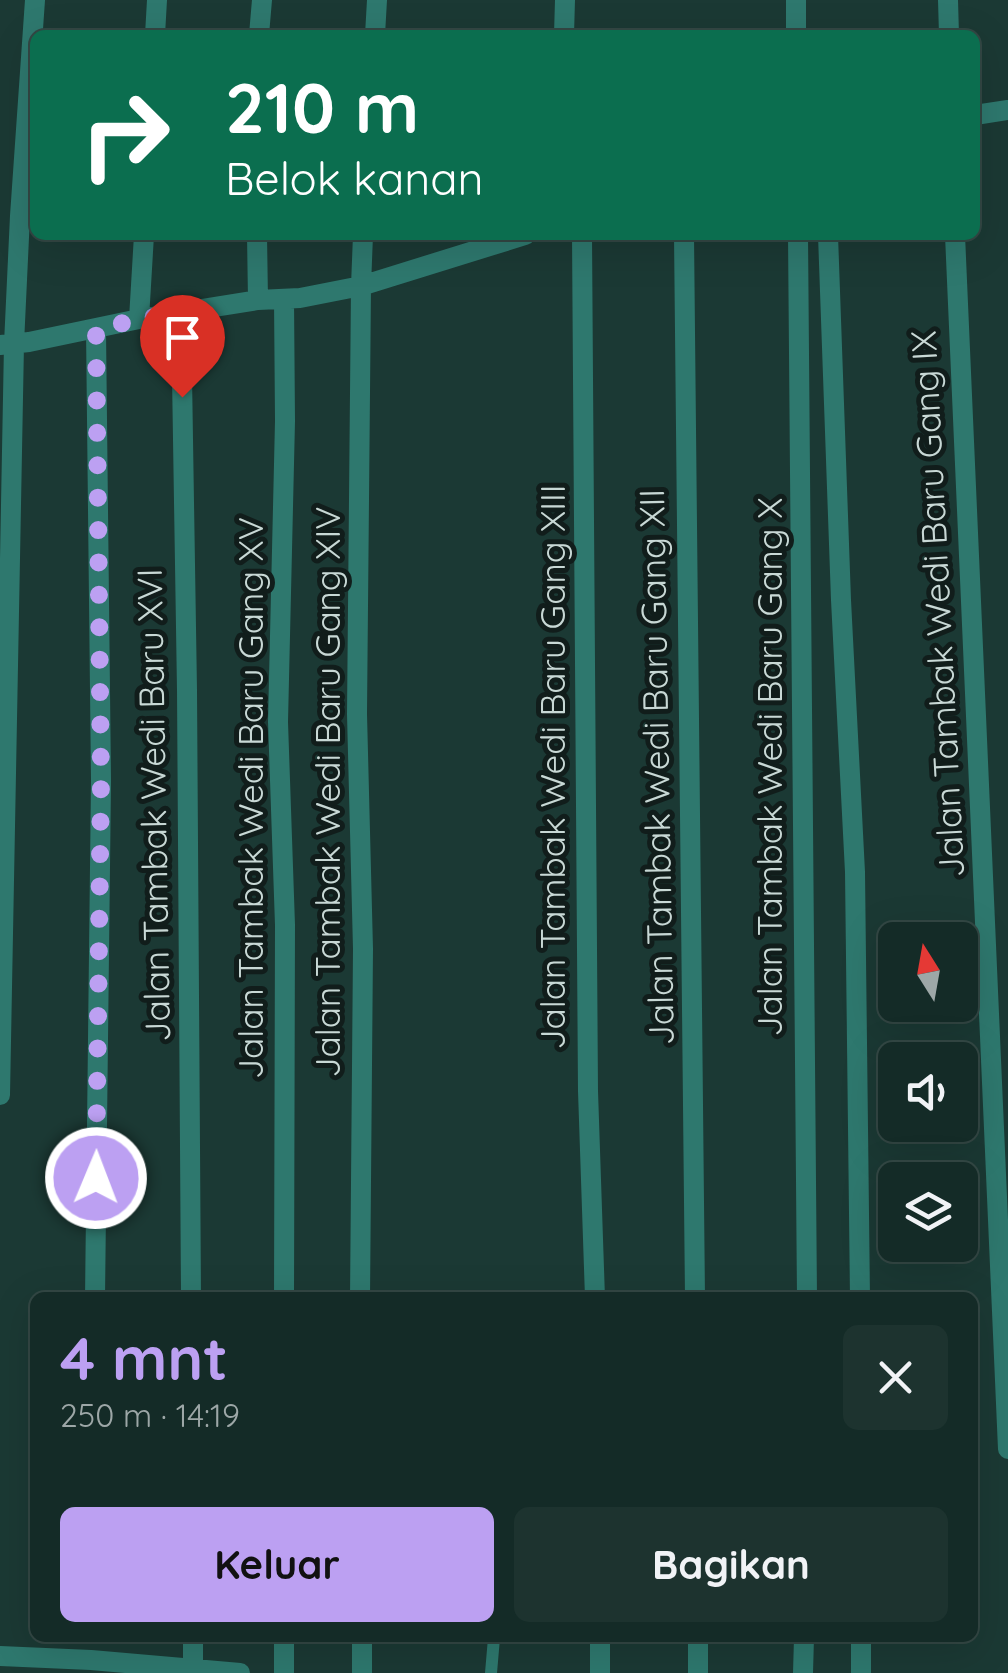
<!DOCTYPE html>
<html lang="id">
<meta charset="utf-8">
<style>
body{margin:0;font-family:Quicksand,sans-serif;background:#1d332f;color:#f1f3f6;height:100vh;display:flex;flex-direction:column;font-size:38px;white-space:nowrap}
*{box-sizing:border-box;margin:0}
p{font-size:32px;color:#9da7a7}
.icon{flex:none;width:55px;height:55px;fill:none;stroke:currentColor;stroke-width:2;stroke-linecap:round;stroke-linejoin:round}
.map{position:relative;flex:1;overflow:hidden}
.drawer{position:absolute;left:30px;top:1292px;width:948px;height:350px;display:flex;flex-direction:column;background:#142b27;border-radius:15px;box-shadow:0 10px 40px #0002,0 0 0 2px #334744}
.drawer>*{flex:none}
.guide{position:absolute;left:30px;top:30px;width:950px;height:210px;border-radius:15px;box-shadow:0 10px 40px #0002,0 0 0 2px #334744;background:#0b6e4f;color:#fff;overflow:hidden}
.needle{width:65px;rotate:349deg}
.fabs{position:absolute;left:878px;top:922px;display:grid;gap:20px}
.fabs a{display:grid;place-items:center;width:100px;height:100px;border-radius:15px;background:#142b27;box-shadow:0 10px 40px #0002,0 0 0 2px #334744;font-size:50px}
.pin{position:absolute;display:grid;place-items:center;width:85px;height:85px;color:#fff;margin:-102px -42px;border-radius:50% 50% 50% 0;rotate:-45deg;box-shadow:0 0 10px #0007}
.pin .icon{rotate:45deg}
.me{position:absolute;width:110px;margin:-55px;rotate:1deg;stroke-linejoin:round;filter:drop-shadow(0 0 8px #0008)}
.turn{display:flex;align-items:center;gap:35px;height:210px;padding:0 30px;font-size:45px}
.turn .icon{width:130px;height:130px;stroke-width:2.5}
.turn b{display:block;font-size:70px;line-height:85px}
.round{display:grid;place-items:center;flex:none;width:105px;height:105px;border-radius:15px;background:#1d332f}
.summary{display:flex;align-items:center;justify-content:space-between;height:170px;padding:0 30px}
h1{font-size:60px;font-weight:700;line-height:75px;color:#bca0f2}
.primary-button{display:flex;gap:20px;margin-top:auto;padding:20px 30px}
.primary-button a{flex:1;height:115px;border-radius:15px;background:#bca0f2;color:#111;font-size:40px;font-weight:700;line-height:115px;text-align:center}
.primary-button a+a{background:#1d332f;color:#f1f3f6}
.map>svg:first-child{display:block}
</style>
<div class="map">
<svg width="1008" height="1673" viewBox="0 0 1008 1673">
<rect width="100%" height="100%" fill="#1b3934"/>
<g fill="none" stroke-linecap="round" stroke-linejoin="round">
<path stroke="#2e786e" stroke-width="12" d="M 491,1673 L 494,1638"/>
<path stroke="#2e786e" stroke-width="20" d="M 796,0 L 796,35
M 948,0 L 949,35
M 155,35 L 157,0
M 259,35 L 262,0
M 375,35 L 377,0
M 564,35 L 565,0
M 975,115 L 1008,110
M 257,235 L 258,300
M 582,235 L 588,1091 L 595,1298
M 684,235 L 695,1298
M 798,235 L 807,1298
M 828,235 L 841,600 L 855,872 L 860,1298
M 955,235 L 1008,1449
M 181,313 L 187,690 L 191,1298
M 139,319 L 144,235
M 0,345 L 29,342 L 139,319 L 258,300 L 300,298 L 361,286 L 525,235
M 0,1095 L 14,344 L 20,216 L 35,0
M 95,1298 L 101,781 L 96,329
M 284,1298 L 285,925 L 278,722 L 285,421 L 284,299
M 360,1298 L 363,949 L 357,714 L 361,286 L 363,235
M 193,1638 L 193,1673
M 284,1638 L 284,1673
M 362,1638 L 362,1673
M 698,1638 L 698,1673
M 861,1638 L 861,1673
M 0,1656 L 91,1660 L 240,1673
M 600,1673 L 600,1638
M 803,1673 L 804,1638"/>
</g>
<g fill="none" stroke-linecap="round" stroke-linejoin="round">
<path stroke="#bca0f2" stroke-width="18" stroke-dasharray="0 32.4" d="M 96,1178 L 101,780 L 96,330 L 139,319 L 181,313 L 182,397"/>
</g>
<g text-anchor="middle" stroke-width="10" stroke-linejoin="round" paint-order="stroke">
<g font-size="35" fill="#c8d8d5" stroke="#111d1b">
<text transform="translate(938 604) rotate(-93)" y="12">Jalan Tambak Wedi Baru Gang IX</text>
<text transform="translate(553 767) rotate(-90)" y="12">Jalan Tambak Wedi Baru Gang XIII</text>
<text transform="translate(657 767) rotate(-91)" y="12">Jalan Tambak Wedi Baru Gang XII</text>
<text transform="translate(770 767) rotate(-90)" y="12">Jalan Tambak Wedi Baru Gang X</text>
<text transform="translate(328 792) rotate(-90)" y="12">Jalan Tambak Wedi Baru Gang XIV</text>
<text transform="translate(251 798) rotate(-90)" y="12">Jalan Tambak Wedi Baru Gang XV</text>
<text transform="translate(154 805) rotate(-91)" y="12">Jalan Tambak Wedi Baru XVI</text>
</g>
</g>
</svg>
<div class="fabs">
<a><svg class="needle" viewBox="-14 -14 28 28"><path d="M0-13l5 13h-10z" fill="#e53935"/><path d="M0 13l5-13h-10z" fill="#9da7a7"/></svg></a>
<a><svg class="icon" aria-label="sound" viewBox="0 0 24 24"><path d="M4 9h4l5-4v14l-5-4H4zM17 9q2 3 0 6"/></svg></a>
<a><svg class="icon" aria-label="layers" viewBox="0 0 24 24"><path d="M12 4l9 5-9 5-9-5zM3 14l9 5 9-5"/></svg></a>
</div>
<div class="pin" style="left:182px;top:397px;background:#d93025"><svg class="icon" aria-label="arrive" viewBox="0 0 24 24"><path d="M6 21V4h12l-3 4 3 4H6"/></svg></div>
<svg class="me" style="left:96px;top:1178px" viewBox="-20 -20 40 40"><circle r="17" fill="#bca0f2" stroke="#fff" stroke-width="3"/><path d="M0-11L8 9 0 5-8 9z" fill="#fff"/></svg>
<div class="guide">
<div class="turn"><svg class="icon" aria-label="right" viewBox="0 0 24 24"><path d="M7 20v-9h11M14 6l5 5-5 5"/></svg><div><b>210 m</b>Belok kanan</div></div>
</div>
<section class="drawer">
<div class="summary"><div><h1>4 mnt</h1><p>250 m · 14:19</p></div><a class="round"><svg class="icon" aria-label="close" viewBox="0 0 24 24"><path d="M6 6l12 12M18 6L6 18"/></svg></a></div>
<div class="primary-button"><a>Keluar</a><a>Bagikan</a></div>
</section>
</div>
